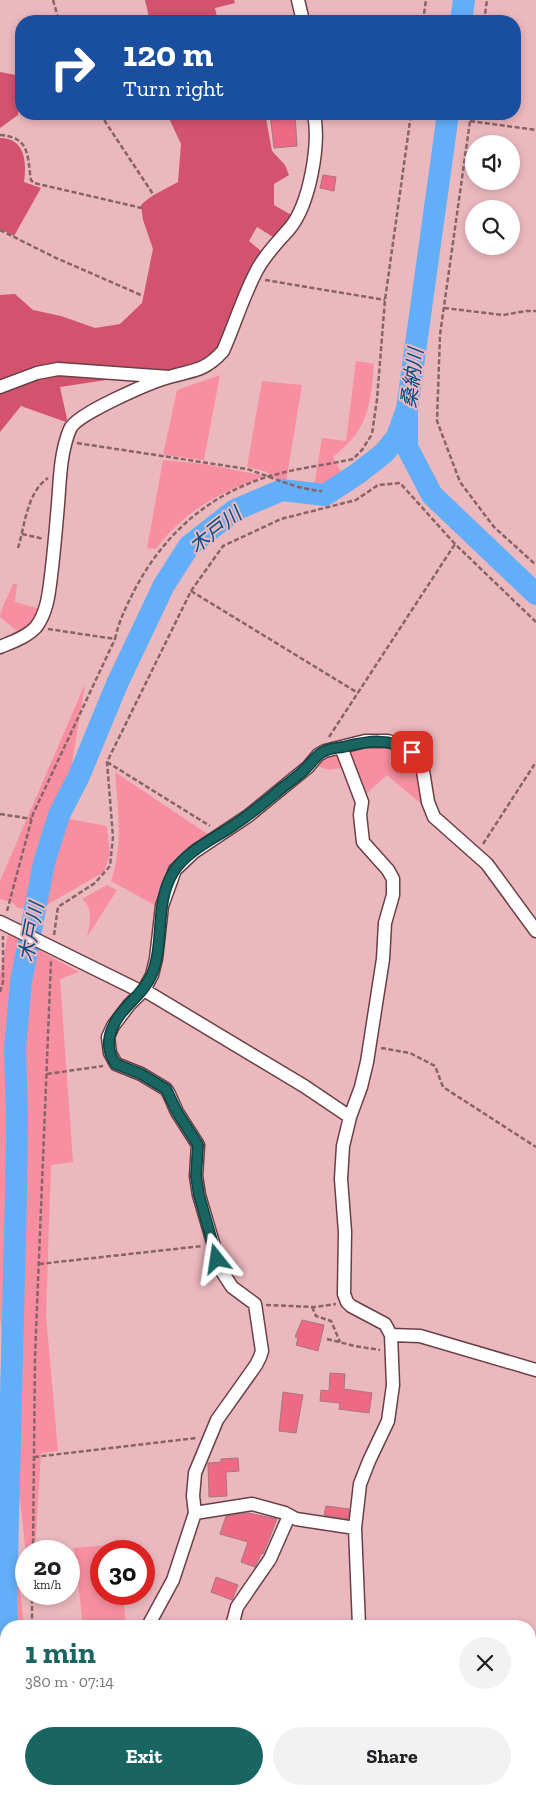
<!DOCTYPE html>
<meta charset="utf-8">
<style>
body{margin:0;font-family:"Zilla Slab","Noto Sans JP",serif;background:#f2f2f2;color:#202124;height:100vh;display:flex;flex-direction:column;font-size:19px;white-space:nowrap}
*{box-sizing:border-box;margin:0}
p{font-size:16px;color:#757577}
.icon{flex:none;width:28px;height:28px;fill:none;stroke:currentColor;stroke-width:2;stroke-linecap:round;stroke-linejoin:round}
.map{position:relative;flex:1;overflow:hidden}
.side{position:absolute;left:0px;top:1620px;width:536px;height:175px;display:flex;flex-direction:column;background:#fff;border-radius:20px 20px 0 0;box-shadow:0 2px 8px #0003}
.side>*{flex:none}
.banner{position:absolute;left:15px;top:15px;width:506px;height:105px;border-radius:20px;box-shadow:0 2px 8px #0003;background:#1a4fa0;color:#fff;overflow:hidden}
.fabs{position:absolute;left:465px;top:135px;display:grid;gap:10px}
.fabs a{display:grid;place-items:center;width:55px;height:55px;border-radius:50%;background:#fff;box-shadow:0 2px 8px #0003;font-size:25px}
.speed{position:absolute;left:15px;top:1540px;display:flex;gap:10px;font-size:25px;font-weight:700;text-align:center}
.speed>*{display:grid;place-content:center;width:65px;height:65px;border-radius:50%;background:#fff;box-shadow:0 2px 8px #0003;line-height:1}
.speed small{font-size:12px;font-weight:400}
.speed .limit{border:8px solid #d22;background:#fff;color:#111}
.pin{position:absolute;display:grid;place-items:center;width:42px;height:42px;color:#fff;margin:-21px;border-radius:10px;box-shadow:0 2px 8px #0006}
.me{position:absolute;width:55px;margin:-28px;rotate:345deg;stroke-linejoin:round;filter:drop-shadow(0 0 4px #0008)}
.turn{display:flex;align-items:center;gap:18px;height:105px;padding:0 25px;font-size:22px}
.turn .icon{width:65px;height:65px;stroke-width:2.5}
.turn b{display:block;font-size:35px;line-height:42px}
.round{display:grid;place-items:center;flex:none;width:52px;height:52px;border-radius:26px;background:#f2f2f2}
.summary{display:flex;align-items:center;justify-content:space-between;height:85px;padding:0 25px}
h1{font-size:30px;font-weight:800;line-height:38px;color:#186562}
.button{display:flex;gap:10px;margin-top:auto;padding:10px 25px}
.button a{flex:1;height:58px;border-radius:30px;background:#186562;color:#fff;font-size:20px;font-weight:800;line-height:58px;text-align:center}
.button a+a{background:#f2f2f2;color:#202124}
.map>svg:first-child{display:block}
</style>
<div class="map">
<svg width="536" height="1795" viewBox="0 0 536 1795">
<rect width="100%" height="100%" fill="#ebb8be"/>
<path fill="#f78fa0" d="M 356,361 L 374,364 C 370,408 369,428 333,457 L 342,474 L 325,488 L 314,486 L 322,438 L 346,441 Z
M 220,375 L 204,460 L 163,455 L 177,390 Z
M 262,381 L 302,385 L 286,482 L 270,476 L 267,472 L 247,467 Z
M 163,460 L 204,464 L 265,476 C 221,492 185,510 156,549 L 147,548 Z
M 13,584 L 17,584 L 15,602 L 40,609 L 28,629 L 18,632 L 0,617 C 0,610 10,593 13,584 Z
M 85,684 L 63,818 L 107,826 L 110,854 L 104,872 L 36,911 L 18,908 L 13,903 L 0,899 L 0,881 Z
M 375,743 L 402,750 L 415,760 L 426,808 L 387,775 L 364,796 L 348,751 Z
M 337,752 L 347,767 L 329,770 L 314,765 L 321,758 Z
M 115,772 L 212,837 L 192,849 L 158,907 L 111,881 C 123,846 118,808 115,772 Z
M 107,885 L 117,890 L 87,937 C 90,923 94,909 82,899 Z
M 8,933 L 79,972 L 60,979 L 73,1162 L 51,1165 L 46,1315 L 58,1451 L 41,1453 L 35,1551 L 26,1551 L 26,1554 L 0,1317 L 0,975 Z
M 0,1410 L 24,1626 L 6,1626 L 6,1789 L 42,1789 L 43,1795 L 0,1795 Z
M 118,1544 L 119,1551 L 101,1551 L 101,1594 L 123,1594 L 126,1626 L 83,1626 L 74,1548 Z"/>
<path fill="#d3526e" d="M 145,0 L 234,0 L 235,3 L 215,8 L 218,21 L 150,21 Z
M 0,72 L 21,76 L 18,115 L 0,128 Z
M 167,114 L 252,114 L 253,118 L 266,118 L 272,151 L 285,165 L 289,175 L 274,184 L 274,205 L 293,216 L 273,237 L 257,227 L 249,241 L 262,252 L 214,356 L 179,371 L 59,366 L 0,384 L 0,295 L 15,294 L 33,310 L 61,316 L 95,328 L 120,324 L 142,303 L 153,249 L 143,220 L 141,205 C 152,194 164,190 178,182 L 181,144 Z
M 0,138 C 25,138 27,162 24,182 L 41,188 L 14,236 L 0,229 Z
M 49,373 L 119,378 L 60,387 L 67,419 L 66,422 L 21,406 L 0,432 L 0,391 Z"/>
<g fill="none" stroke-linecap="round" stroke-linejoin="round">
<path stroke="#63aef8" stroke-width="22" d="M 461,21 L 464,0
M 448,114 L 407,409 L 407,447 L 432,495 L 536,594
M 7,1626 L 6,1603 L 16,1193 L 17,1119 L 15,1048 L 21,982 L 44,863 L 59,815 L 79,776 L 117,684 L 164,585 L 189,546 L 235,510 L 282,490 L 325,495 L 357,474 L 384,453 L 397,437 L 407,409
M 28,1789 L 29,1795"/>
</g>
<path fill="#ee6a84" stroke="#a6777d" d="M 270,114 L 295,114 L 297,146 L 274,148 Z
M 323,175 L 336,177 L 334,191 L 320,188 Z
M 302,1320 L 324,1325 L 318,1351 L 296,1345 L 298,1338 L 295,1337 Z
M 330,1373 L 345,1374 L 344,1389 L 372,1393 L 369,1413 L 339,1409 L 340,1403 L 320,1401 L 321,1390 L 329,1391 Z
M 283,1392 L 303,1395 L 296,1433 L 279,1431 Z
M 238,1458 L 239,1471 L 226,1472 L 227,1496 L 209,1497 L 208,1463 L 221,1462 L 221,1459 Z
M 326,1506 L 349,1509 L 348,1519 L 324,1515 Z
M 248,1513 L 277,1519 L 263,1554 L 261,1554 L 255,1567 L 241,1562 L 248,1542 L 220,1534 L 226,1516 Z
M 216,1577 L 238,1585 L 232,1600 L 211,1592 Z"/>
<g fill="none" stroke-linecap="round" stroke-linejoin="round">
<g stroke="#6a4046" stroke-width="15">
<path id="minor" d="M 298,0 L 303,21
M 0,387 L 37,373 L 58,369 L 169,377
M 0,647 C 12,642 27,637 36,627 C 47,613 49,593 51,576 C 54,552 56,528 58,504 C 60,480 60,453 70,429 C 76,414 151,382 169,377 C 193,370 204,372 223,351 C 235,324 243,296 257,270 C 266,253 278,242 290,228 C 310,203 320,144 314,114
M 341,747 L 362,802 L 360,815 L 363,842 L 388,870 L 393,879 L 393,895 L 385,923 L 383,959 L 367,1062 L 361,1087 L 350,1117 L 343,1146 L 341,1179 L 345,1232 L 344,1294 L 347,1302 L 351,1306 L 385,1324 L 391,1335 L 393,1385 L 388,1421 L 369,1461 L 360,1484 L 355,1528 L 359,1626
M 0,922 L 142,992
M 144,990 L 304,1086 L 350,1117
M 391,1335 L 420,1336 L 536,1370
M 195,1513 L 252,1504 L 285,1513 L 296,1519 L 355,1528
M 148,1626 L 173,1580 L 195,1513 L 193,1496 L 195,1473 L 217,1420 L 256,1365 L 260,1357 L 262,1351 L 255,1304 L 232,1287 L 221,1270 L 199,1195 L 196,1176 L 198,1145 L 177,1112 L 169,1094 L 166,1089 L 141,1074 L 116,1064 L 110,1053 L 108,1037 L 113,1026 L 129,1005 L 144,990 L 152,975 L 156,959 L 162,906 L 175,870 L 194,852 L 248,816 L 308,767 L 318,755 L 325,751 L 365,741 L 388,741 L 403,746 L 417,758 L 423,771 L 428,802 L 434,817 L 487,864 L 536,931
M 232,1626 L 237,1607 L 270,1559 L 289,1516
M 140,1789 L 143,1795
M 184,1789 L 185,1795
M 359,1789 L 361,1795"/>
</g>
<g stroke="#6a4046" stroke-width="19">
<path id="major" d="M 530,1664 L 536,1662
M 236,1795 L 258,1789"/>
</g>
<path stroke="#876468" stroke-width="2.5" stroke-dasharray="5 2.5" stroke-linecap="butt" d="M 53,0 L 59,21
M 423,21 L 426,0
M 484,21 L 487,0
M 100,114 L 153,194
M 471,114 L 440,335 L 437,421 L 460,482 L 494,527 L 536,565
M 470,121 L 536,130
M 0,135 C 31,137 27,157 31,180 L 34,183 L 142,208
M 0,230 L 56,258 L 143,296
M 265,280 L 385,300
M 444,308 L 503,315 L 526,311 L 536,311
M 77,443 L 247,469 C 272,477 295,489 322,491
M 22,534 L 44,539
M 18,548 C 25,525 27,492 48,478
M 191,591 L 358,693
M 48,629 L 115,639 C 119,620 127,605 136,587 C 166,532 210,494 270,476 C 297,468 326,465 353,459 L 362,450 L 372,434 L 377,399 L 385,300 L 411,114
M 329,737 L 455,544
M 107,762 L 210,826
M 0,814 L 32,819
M 483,844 L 536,762
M 7,911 L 33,814 L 115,639
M 54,935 L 58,907 L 95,883 L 110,866 L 113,837 L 107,762 L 191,591 L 223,546 L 281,519 L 356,500 L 378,485 L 400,483 L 455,544 L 536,622
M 0,992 L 3,982 L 3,936
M 381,1048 L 410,1053 L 435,1066 L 443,1087 L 536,1147
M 47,1074 L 103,1066
M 39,1264 L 202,1246
M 266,1305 L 315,1307 L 336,1304
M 312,1307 L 316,1316 L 331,1321 L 340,1342
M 327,1339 L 355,1346 L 380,1350
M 34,1457 L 196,1438
M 33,1551 L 35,1356 L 51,961
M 32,1626 L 32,1594
M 53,1789 L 54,1795"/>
<use href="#minor" stroke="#fff" stroke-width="12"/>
<use href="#major" stroke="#fff" stroke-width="16"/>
</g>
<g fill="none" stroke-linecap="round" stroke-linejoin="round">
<g stroke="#104240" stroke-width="12">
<path id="route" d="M 217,1259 L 199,1195 L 196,1176 L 198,1145 L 177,1112 L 166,1089 L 141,1074 L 116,1064 C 108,1053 107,1041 112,1029 C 120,1007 143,996 152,974 C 165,942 154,902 174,871 C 188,850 214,839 234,825 C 251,814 266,801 282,788 C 291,781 301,774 308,766 C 314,760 317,754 325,751 C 330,748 337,748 343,747 C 369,741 389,737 412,752"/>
</g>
<use href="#route" stroke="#186562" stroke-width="9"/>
</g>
<g text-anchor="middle" stroke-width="4" stroke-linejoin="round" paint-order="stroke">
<g font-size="20" font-style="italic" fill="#024e89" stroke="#ebb8be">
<text transform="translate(412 378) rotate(-83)" y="7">桑納川</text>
<text transform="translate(215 530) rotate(-38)" y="7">木戸川</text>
<text transform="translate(31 932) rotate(-79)" y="7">木戸川</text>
</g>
</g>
</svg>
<div class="fabs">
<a><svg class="icon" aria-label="sound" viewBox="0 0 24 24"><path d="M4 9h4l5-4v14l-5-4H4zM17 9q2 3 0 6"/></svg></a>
<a><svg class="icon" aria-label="search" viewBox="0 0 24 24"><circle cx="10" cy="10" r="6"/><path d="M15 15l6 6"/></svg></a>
</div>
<div class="speed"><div>20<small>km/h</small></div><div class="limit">30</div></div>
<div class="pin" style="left:412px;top:752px;background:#d93025"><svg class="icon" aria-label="arrive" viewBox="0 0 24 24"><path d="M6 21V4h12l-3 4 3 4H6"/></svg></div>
<svg class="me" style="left:217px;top:1259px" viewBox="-20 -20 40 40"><path d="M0-17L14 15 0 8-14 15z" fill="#186562" stroke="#fff" stroke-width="4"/></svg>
<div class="banner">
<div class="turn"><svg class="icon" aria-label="right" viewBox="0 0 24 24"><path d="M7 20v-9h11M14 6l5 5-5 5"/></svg><div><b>120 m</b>Turn right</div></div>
</div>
<section class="side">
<div class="summary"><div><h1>1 min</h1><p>380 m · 07:14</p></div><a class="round"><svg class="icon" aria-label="close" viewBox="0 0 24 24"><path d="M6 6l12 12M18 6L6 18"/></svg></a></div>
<div class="button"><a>Exit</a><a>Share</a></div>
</section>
</div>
